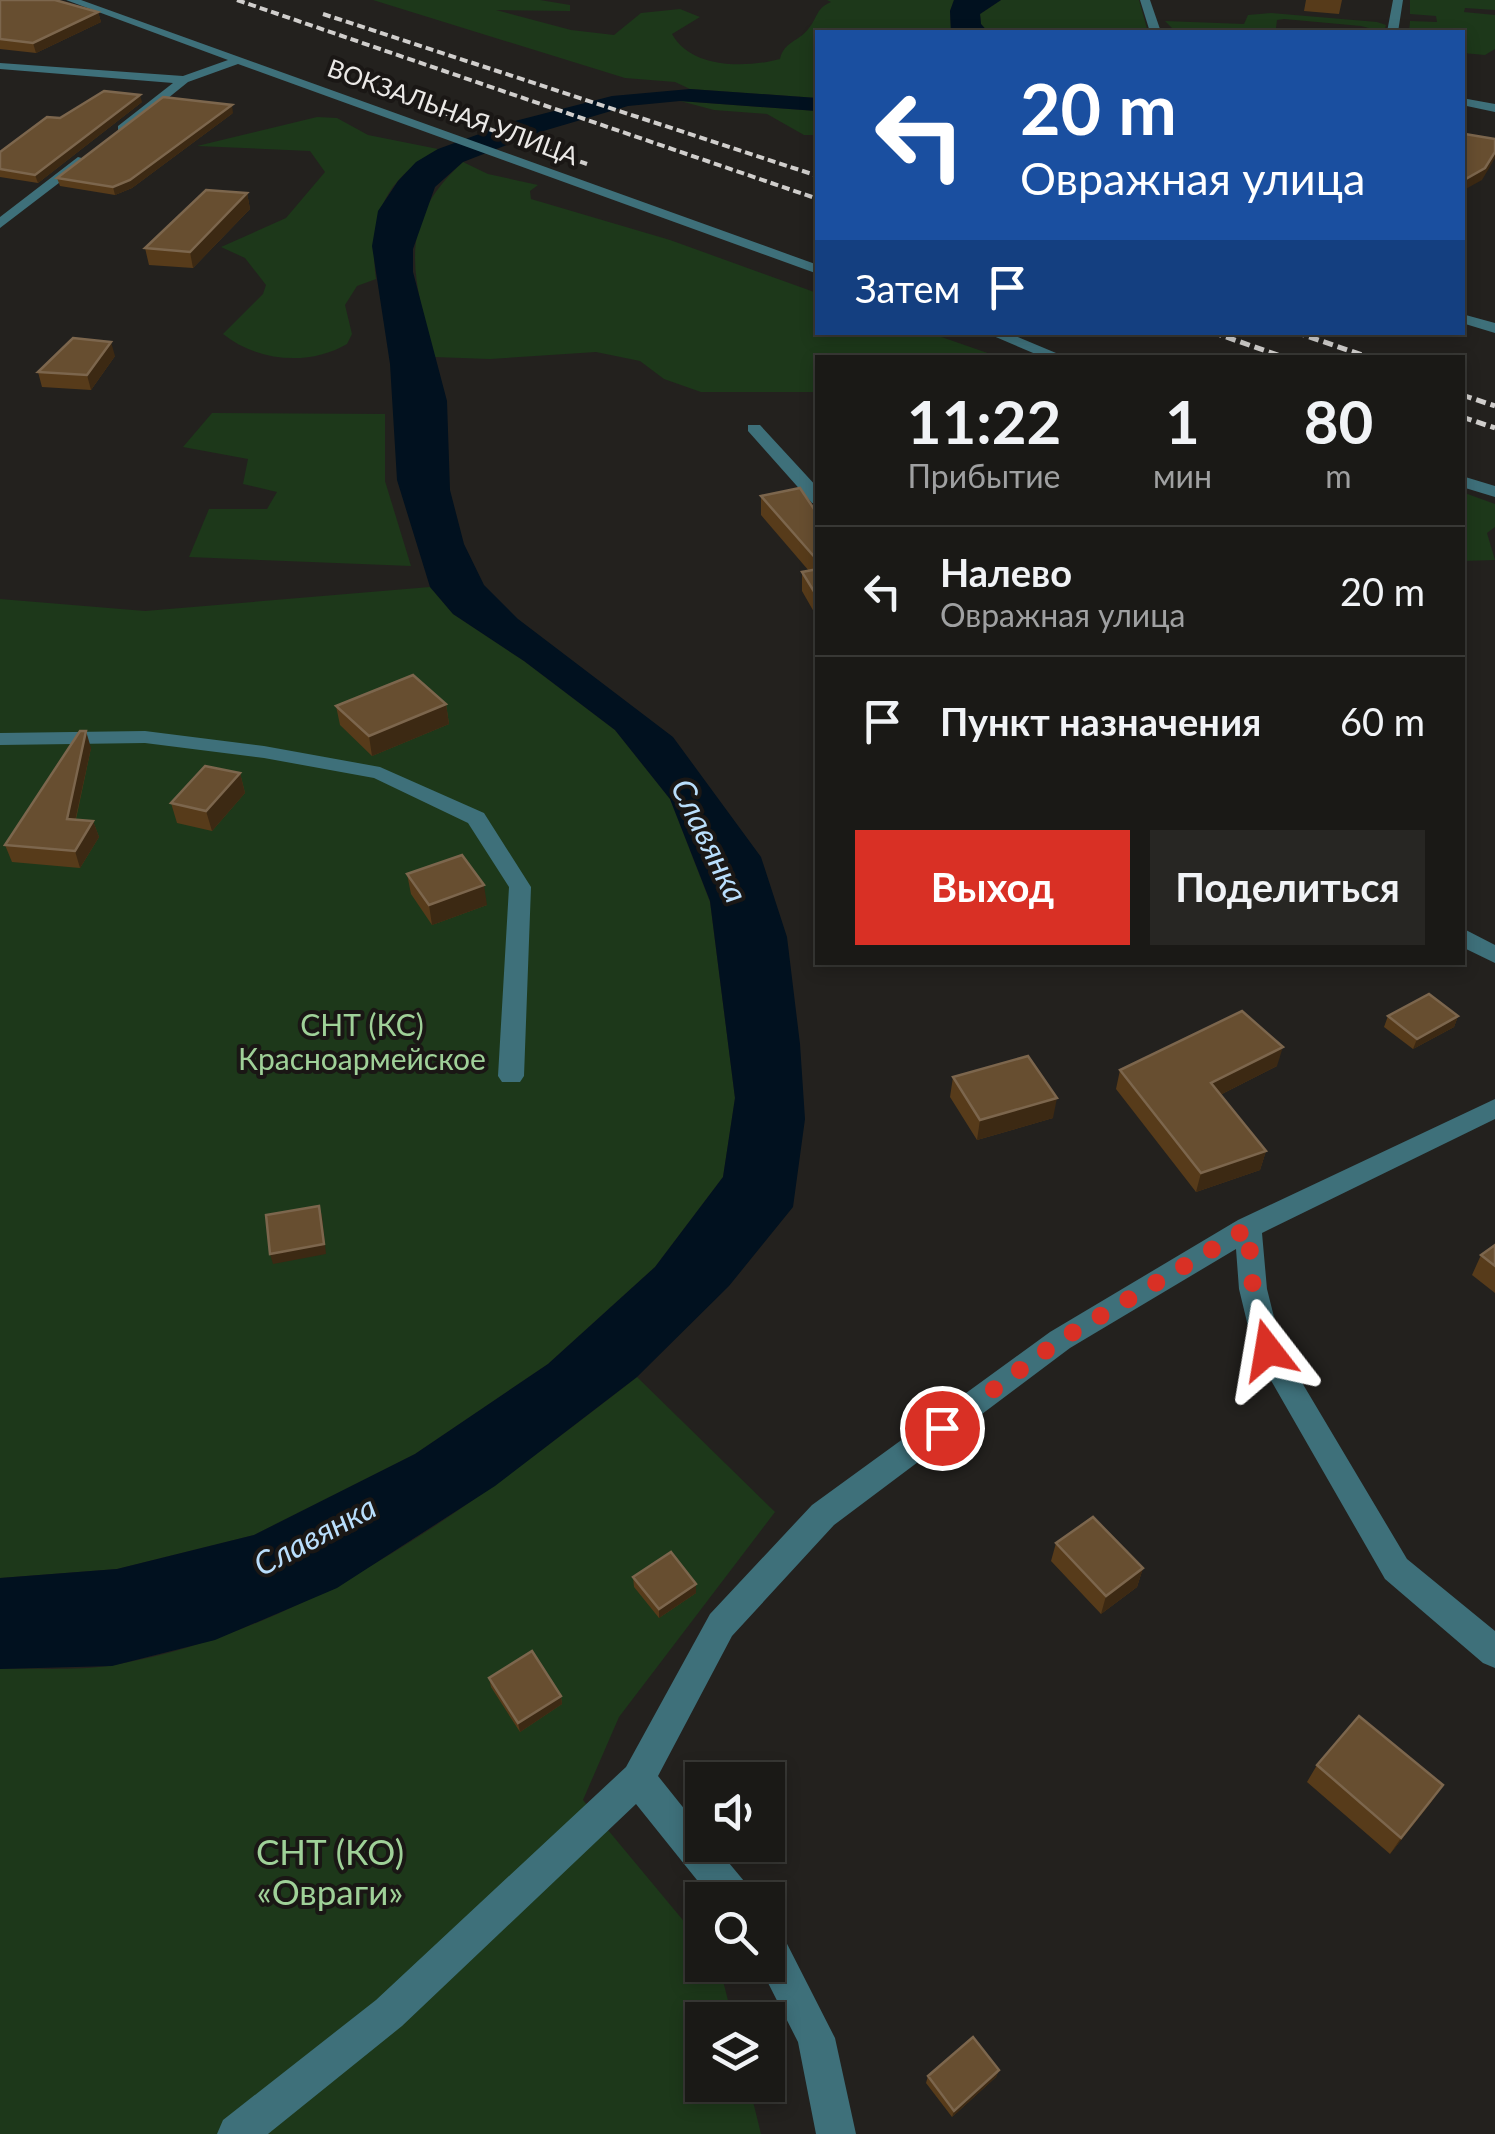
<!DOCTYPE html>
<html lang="ru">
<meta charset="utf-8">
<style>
body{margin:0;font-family:Lato,sans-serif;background:#272623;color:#f1f3f6;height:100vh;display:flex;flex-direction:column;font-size:38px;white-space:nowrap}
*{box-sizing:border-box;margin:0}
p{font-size:32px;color:#9fa0a1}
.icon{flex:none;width:55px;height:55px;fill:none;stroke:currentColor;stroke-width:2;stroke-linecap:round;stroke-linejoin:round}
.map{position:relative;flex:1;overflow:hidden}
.sheet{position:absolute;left:815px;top:355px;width:650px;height:610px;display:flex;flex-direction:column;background:#1a1916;border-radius:0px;box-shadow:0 5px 15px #0003,0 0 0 2px #383835}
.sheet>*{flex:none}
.banner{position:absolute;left:815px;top:30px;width:650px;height:305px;border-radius:0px;box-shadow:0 5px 15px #0003,0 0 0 2px #383835;background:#1a4fa0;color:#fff;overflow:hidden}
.tools{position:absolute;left:685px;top:1762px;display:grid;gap:20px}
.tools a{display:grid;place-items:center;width:100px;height:100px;border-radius:0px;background:#1a1916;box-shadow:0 5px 15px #0003,0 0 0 2px #383835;font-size:50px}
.pin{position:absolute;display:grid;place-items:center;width:85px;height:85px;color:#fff;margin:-42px;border:5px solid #fff;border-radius:50%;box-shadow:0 2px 10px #0007}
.me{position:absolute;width:110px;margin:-55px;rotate:346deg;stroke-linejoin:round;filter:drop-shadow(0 0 8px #0008)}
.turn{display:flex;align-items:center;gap:35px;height:210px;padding:0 40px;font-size:45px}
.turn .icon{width:130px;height:130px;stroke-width:2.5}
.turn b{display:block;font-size:70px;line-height:85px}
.then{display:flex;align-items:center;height:95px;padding:0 40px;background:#0003;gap:20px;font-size:38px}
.eta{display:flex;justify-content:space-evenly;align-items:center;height:170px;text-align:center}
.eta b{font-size:60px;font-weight:700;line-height:70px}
.action{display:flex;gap:20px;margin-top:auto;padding:20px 40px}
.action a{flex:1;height:115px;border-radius:0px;background:#d93025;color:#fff;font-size:40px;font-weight:700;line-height:115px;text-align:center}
.action a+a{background:#272623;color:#f1f3f6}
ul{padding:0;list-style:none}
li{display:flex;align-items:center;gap:30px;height:130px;padding:0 40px;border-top:2px solid #383835}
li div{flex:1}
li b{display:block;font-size:38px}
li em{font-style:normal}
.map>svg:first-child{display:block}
</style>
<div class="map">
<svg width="1495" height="2134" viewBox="0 0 1495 2134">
<rect width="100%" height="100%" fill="#23211e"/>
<path fill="#1d381a" d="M 373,0 L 540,0 L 570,5 L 570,11 L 496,10 L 571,30 L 614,35 L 641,13 L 680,9 L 700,17 L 672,34 C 691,69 746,68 780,59 C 784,41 799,42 809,28 C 818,17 816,8 831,2 L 827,0 L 954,0 L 950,11 L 951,32 L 818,32 L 817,98 L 690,89 L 675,82 L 625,78 Z
M 1001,0 L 1139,0 L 1148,32 L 988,32 L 981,24 L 980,14 Z
M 1410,0 L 1495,0 L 1495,10 L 1465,8 L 1464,12 L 1495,15 L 1495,49 L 1485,55 L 1463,53 L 1462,32 L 1409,32 L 1410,21 L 1437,22 L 1436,16 L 1410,14 Z
M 1271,13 L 1377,22 L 1386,25 L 1384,32 L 1361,26 L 1284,19 L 1277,20 L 1276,28 L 1286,32 L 1176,32 L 1165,21 L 1244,24 L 1248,15 Z
M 680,101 L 817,111 L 817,135 L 804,135 L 767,114 L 714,110 Z
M 317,117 L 337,118 L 368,135 L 438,149 C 383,181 368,218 376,279 L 357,286 L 345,305 L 352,334 L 347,344 C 310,366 258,362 223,334 L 263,294 L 266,285 L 245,258 L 221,247 L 286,218 L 325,172 L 310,151 L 197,146 Z
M 463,162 L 488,174 L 538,185 L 530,191 L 531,199 L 670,240 L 817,293 L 818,332 L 930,333 L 999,357 L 818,358 L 817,392 L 701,392 L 664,379 L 640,361 L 596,352 L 490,359 L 434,357 C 414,278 394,224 463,162 Z
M 212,413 L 385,414 L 385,481 L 411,566 L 189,557 L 209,509 L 267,509 L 277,492 L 243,484 L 248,459 L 183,447 Z
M 1462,492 L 1495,504 L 1495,527 L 1487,533 L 1495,560 L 1463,561 Z
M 430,587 L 453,614 L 524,661 L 615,730 L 670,799 L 710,902 L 735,1098 L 723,1177 L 655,1267 L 548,1364 L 415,1454 L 254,1535 L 117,1569 L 0,1578 L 0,599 L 145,611 Z
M 637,1377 L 775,1512 L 619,1717 L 583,1800 L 702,1943 L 702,1965 L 719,1965 L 733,2020 L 702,2020 L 702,2085 L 749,2085 L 761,2134 L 0,2134 L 0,1669 C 37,1668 78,1671 114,1665 C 316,1629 479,1499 637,1377 Z"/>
<path fill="#01111f" d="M 954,0 L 1001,0 L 980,14 L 981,24 L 988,32 L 951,32 L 950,11 Z
M 690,89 L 817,98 L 817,111 L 680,101 L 628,106 L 540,132 L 463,162 L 435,187 L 413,249 L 413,272 L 447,401 L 450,490 L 464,544 L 484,585 L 518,619 L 673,737 L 761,857 L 787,937 L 800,1044 L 805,1119 L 793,1207 L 729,1286 L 637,1377 L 495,1486 L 337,1588 L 215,1640 L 112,1666 L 0,1669 L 0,1578 L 117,1569 L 254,1535 L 415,1454 L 548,1364 L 655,1267 L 723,1177 L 735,1098 L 710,901 L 670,799 L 615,730 L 524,661 L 453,614 L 430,587 L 397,480 L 390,364 L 372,246 L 378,211 L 398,181 L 416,162 L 438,149 L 515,121 L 612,96 Z"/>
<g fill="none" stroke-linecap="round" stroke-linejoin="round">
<path fill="#3e707a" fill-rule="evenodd" d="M 66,0 L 81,0 L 818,265 L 818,274 L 238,64 L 188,82 L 126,132 L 118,132 L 118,126 L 173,83 L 0,69 L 0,63 L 183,76 L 228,60 Z
M 1140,0 L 1150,0 L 1161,32 L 1150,32 Z
M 1393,0 L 1403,0 L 1398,32 L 1387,32 Z
M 1462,98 L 1495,104 L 1495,112 L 1462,105 Z
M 78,157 L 89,160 L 0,228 L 0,217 Z
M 1462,314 L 1495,323 L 1495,333 L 1462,323 Z
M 984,332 L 1006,332 L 1068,358 L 1045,358 Z
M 748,425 L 760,425 L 818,488 L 818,504 L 812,503 L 748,431 Z
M 1462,476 L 1495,486 L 1495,497 L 1462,487 Z
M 145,731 L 264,746 L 380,767 L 484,813 L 531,887 L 524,1076 L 520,1082 L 502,1082 L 498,1076 L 509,887 L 468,823 L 374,778 L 264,758 L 145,743 L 0,745 L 0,733 Z
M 1462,928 L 1495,945 L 1495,963 L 1462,947 Z
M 1495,1099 L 1495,1119 L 1262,1233 L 1267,1289 L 1282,1349 L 1407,1559 L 1495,1631 L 1495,1668 L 1483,1663 L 1385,1579 L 1254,1351 L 1239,1289 L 1236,1249 L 1070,1348 L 834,1525 L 732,1636 L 658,1776 L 702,1831 L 702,1845 L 714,1845 L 749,1887 L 754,1900 L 713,1900 L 636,1804 L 402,2026 L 268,2134 L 217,2134 L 223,2120 L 376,2000 L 626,1767 L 710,1614 L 812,1505 L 1050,1332 L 1238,1220 Z
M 768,1927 L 781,1932 L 835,2038 L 856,2134 L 816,2134 L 798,2042 L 759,1965 L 768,1965 Z"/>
<path stroke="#d0cecc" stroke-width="4" stroke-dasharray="8 4" stroke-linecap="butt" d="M 237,0 L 818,199
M 323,14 L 818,176
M 422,105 L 587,164"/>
<path stroke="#d0cecc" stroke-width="5" stroke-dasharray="10 5" stroke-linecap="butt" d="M 1212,332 L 1286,358
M 1295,332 L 1371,358
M 1462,395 L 1495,406
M 1462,417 L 1495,428"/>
</g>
<path fill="#573b1a" d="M 0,0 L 98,12 L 101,22 L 36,53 L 0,49 Z
M 1306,0 L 1342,0 L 1339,14 L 1304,11 Z
M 142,102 L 38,183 L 0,177 L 0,152 L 60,118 Z
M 233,113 L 132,188 L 115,195 L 60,186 L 57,178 Z
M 247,193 L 250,209 L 193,268 L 149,265 L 145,248 Z
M 115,356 L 91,390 L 42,387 L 38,372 Z
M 761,496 L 818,515 L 818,619 L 802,591 L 802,572 L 809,571 L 761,515 Z
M 446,704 L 449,724 L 372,756 L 340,725 L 336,706 Z
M 91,748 L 76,819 L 93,821 L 99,837 L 80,868 L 12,862 L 5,845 Z
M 240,773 L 245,793 L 212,831 L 177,823 L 171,803 Z
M 407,874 L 487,905 L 432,925 L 411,894 Z
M 1388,1016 L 1458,1016 L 1454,1027 L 1413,1049 L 1384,1027 Z
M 1277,1066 L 1220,1095 L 1266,1151 L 1260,1170 L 1196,1192 L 1116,1089 L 1120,1070 Z
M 953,1077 L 1053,1118 L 977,1140 L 950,1097 Z
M 1495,1245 L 1495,1293 L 1472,1275 L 1481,1255 Z
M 1056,1543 L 1143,1568 L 1137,1587 L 1101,1614 L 1051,1561 Z
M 633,1577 L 696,1584 L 696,1593 L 659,1618 L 634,1587 Z
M 489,1678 L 561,1696 L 562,1704 L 520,1732 L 491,1687 Z
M 1317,1765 L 1432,1801 L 1390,1854 L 1307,1782 Z
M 999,2070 L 996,2077 L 952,2117 L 926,2083 L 928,2076 Z"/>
<path fill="#3c2913" d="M 98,12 L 101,22 L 36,53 L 33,43 Z
M 140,95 L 142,102 L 38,183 L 35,175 Z
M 232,105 L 233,113 L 132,188 L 115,195 L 113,187 Z
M 1495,152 L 1495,158 L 1482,180 L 1462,191 L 1462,181 Z
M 247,193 L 250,209 L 193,268 L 190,252 Z
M 111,342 L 115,356 L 91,390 L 87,375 Z
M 446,704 L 449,724 L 372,756 L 369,736 Z
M 86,731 L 91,748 L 72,835 L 67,819 Z
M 240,773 L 245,793 L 212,831 L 206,811 Z
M 93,821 L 99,837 L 80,868 L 75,851 Z
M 484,885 L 487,905 L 432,925 L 429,905 Z
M 1458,1016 L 1454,1027 L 1413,1049 L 1417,1039 Z
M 1283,1047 L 1277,1066 L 1206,1102 L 1211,1083 Z
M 1057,1098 L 1053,1118 L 977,1140 L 980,1120 Z
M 1266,1151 L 1260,1170 L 1196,1192 L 1201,1173 Z
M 319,1206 L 322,1216 L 326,1254 L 273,1264 L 270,1254 Z
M 1143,1568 L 1137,1587 L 1101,1614 L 1106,1596 Z
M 696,1584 L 696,1593 L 659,1618 L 659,1609 Z
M 561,1696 L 562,1704 L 520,1732 L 518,1723 Z
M 1443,1785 L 1432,1801 L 1390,1854 L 1401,1838 Z
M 999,2070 L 996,2077 L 952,2117 L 954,2111 Z"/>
<path fill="#674e30" stroke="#7c664d" stroke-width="2.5" d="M 0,0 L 55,0 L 98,12 L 33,43 L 0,39 Z
M 104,91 L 140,95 L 35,175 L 0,169 L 0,152 L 47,117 L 60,118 Z
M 163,97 L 232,105 L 130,180 L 113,187 L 57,178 Z
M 1465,134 L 1495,139 L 1495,152 L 1485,168 L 1462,181 L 1462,138 Z
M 206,190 L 247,193 L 190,252 L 145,248 Z
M 73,338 L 111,342 L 87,375 L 38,372 Z
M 800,488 L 818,515 L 818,561 L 761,496 Z
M 818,569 L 818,598 L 802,572 Z
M 413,675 L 446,704 L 369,736 L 336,706 Z
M 80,731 L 86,731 L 67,819 L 93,821 L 75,851 L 5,845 Z
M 205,766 L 240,773 L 206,811 L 171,803 Z
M 462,855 L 484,885 L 429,905 L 407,874 Z
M 1429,994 L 1458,1016 L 1417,1039 L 1388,1016 Z
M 1242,1011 L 1283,1047 L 1211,1083 L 1266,1151 L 1201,1173 L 1120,1070 Z
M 1028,1056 L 1057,1098 L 980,1120 L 953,1077 Z
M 319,1206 L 324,1244 L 270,1254 L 266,1215 Z
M 1495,1245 L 1495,1266 L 1481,1255 Z
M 1093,1517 L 1143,1568 L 1106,1596 L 1056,1543 Z
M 671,1552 L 696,1584 L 659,1609 L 633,1577 Z
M 532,1651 L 561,1696 L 518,1723 L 489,1678 Z
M 1359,1716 L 1443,1785 L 1401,1838 L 1317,1765 Z
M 973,2037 L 999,2070 L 954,2111 L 928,2076 Z"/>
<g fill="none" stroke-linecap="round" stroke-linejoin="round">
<path stroke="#d93025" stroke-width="18" stroke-dasharray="0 32.4" d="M 942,1428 L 1060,1340 L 1248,1228 L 1253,1289 L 1268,1350"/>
</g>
<g text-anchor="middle" stroke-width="8" stroke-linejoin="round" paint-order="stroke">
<g font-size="25" fill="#ebe9e7" stroke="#1a1715">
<text transform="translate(453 112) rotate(20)" y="9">ВОКЗАЛЬНАЯ УЛИЦА</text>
</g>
<g font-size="30" fill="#9fd198" stroke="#1a1715">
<text x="362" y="1036">СНТ (КС)<tspan x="362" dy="34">Красноармейское</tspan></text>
</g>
<g font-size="32" font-style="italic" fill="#b9defc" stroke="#1a1715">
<text transform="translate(709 841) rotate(64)" y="11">Славянка</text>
<text transform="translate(315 1536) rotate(-28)" y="11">Славянка</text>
</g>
<g font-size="35" fill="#9fd198" stroke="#1a1715">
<text x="330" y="1865">СНТ (КО)<tspan x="330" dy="40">«Овраги»</tspan></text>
</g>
</g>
</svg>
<div class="tools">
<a><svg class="icon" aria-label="sound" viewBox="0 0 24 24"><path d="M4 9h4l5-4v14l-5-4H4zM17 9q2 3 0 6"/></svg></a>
<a><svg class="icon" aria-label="search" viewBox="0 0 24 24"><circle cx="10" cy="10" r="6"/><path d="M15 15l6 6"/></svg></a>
<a><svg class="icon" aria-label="layers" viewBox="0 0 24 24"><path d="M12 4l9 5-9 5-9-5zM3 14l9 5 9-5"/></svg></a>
</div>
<div class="pin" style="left:942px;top:1428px;background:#d93025"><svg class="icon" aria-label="arrive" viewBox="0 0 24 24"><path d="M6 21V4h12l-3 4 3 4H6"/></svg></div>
<svg class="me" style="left:1268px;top:1350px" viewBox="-20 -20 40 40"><path d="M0-17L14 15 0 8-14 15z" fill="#d93025" stroke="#fff" stroke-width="4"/></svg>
<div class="banner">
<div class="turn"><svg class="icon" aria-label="left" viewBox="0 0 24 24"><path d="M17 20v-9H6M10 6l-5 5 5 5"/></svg><div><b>20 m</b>Овражная улица</div></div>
<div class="then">Затем<svg class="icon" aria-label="arrive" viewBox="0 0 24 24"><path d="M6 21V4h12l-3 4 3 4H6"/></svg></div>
</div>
<section class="sheet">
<div class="eta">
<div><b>11:22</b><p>Прибытие</p></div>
<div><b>1</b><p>мин</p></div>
<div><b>80</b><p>m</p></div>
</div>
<ul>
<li><svg class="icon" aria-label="left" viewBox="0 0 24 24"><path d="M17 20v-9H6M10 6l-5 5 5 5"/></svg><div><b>Налево</b><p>Овражная улица</p></div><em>20 m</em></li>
<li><svg class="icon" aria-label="arrive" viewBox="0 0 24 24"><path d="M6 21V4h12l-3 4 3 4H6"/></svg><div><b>Пункт назначения</b></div><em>60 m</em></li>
</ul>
<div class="action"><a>Выход</a><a>Поделиться</a></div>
</section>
</div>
